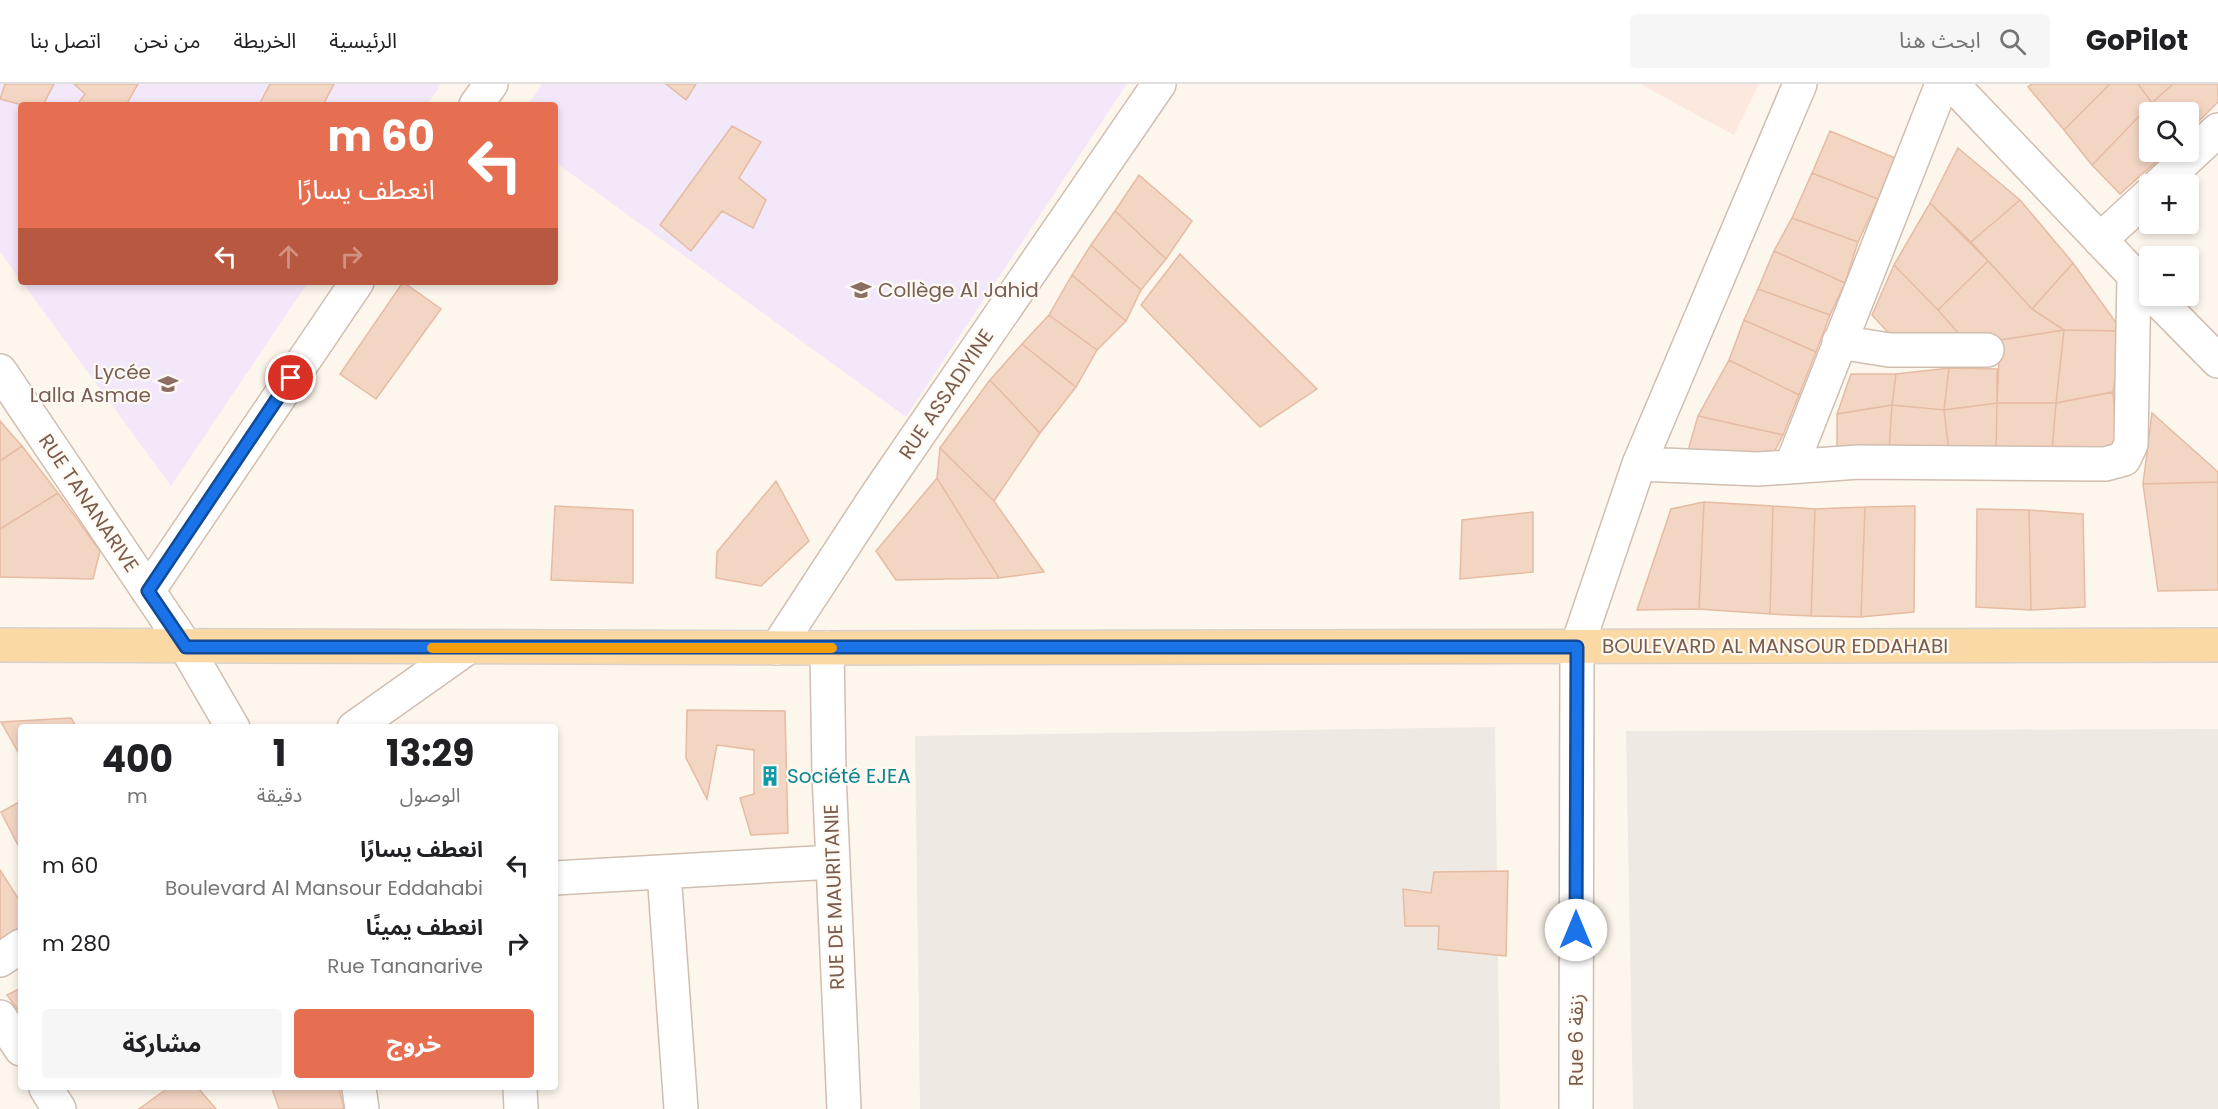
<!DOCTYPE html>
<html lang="ar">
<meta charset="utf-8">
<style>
body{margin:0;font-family:Poppins,"Noto Sans Arabic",sans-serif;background:#f6f6f6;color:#202124;direction:rtl;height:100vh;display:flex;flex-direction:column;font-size:22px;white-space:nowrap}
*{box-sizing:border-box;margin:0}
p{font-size:20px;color:#757577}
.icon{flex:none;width:33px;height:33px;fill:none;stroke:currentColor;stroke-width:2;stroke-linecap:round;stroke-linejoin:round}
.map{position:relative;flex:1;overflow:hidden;direction:ltr}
.drawer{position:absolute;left:18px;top:640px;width:540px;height:366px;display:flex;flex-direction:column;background:#fff;border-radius:6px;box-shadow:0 3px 9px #0003;direction:rtl}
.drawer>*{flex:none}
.hud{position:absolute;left:18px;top:18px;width:540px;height:183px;border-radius:6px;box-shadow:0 3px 9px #0003;direction:rtl;background:#e76f51;color:#fff;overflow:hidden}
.buttons{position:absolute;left:2139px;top:18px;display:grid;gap:12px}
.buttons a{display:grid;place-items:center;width:60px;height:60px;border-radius:6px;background:#fff;box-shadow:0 3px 9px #0003;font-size:30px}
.pin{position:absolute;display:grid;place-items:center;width:51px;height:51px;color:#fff;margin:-26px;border:3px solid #fff;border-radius:50%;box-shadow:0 2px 6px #0007}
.me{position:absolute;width:66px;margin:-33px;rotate:0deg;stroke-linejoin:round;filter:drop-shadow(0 0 4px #0008)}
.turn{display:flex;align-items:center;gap:21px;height:126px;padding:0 24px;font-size:27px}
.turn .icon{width:78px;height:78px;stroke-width:2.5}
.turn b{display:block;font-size:42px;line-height:51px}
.lanes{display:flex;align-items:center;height:57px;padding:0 24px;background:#0003;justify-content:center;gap:30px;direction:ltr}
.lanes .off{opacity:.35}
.eta{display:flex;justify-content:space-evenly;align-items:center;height:102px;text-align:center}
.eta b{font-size:36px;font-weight:700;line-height:42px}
.button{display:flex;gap:12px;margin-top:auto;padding:12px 24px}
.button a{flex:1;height:69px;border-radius:6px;background:#e76f51;color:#fff;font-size:24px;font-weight:700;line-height:69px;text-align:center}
.button a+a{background:#f6f6f6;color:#202124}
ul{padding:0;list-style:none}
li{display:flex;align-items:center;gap:18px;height:78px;padding:0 24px}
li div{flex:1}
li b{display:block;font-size:22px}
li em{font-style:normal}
header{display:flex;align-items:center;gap:36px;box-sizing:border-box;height:84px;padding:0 30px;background:#fff;border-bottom:2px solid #e0e0e0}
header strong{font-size:28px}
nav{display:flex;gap:33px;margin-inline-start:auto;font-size:21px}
.search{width:420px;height:54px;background:#f6f6f6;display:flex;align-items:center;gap:15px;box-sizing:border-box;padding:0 21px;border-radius:6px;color:#757577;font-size:22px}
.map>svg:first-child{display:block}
</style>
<header>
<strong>GoPilot</strong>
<div class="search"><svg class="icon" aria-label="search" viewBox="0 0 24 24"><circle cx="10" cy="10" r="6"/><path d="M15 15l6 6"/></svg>ابحث هنا</div>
<nav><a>الرئيسية</a><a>الخريطة</a><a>من نحن</a><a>اتصل بنا</a></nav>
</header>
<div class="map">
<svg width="2218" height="1025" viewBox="0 0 2218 1025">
<rect width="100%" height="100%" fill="#fdf6ec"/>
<path fill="#fde8e0" d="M 1640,0 L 1759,0 L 1734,51 Z"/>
<path fill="#efe9e4" d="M 1495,643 L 1500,1025 L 920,1025 L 915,652 Z
M 2218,645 L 2218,1025 L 1633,1025 L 1626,647 Z"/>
<path fill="#f3e8fa" d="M 0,0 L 441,0 L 427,21 L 21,21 L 21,197 L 0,168 Z
M 542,0 L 1127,0 L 906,333 L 555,78 L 555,21 L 528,21 Z
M 22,198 L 308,198 L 171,402 Z"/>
<path fill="#f3d5c3" stroke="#e6bba3" stroke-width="1.5" d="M 5,0 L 54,0 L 43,21 L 22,21 L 0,15 Z
M 74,0 L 138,0 L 126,21 L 77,21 L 85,10 Z
M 270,0 L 334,0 L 323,21 L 259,21 Z
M 666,0 L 696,0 L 686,16 Z
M 2032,0 L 2110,0 L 2064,46 L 2028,3 Z
M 2110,0 L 2138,0 L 2152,19 L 2092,81 L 2064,46 Z
M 2138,0 L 2173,0 L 2152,19 Z
M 2173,0 L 2218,0 L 2218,18 L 2188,48 L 2188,28 L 2160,28 L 2152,19 Z
M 2152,19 L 2160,28 L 2150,28 L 2150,68 L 2167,68 L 2120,110 L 2092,81 Z
M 732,42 L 761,58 L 739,94 L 766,116 L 753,144 L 722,127 L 691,167 L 660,141 Z
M 1830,47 L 1895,74 L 1878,115 L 1812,89 Z
M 1958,64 L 2020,116 L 1971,158 L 1930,119 Z
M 1812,89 L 1878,115 L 1858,158 L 1792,134 Z
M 1139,91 L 1192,137 L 1166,175 L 1115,127 Z
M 2020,116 L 2073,179 L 2032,225 L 1971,158 Z
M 1930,119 L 1988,177 L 1938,226 L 1894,181 Z
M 1115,127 L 1166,175 L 1141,206 L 1091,161 Z
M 1792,134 L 1858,158 L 1845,199 L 1774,167 Z
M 1091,161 L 1141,206 L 1126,237 L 1072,191 Z
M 1774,167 L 1845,199 L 1830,231 L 1758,205 Z
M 1180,170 L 1317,305 L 1260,343 L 1141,221 Z
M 1988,177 L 2032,225 L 2064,246 L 1969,261 L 1938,226 Z
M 2073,179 L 2122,247 L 2064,246 L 2032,225 Z
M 1894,181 L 1938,226 L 1969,261 L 1897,258 L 1872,231 Z
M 1072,191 L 1126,237 L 1097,266 L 1049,231 Z
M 403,198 L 441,225 L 376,315 L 340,290 Z
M 1758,205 L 1830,231 L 1816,268 L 1744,236 Z
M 1049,231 L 1097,266 L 1076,303 L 1022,260 Z
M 1744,236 L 1816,268 L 1799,311 L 1729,276 Z
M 2064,246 L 2122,247 L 2113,308 L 2056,319 Z
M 2064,246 L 2056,319 L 1997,319 L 2000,256 Z
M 1022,260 L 1076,303 L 1040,349 L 990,296 Z
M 1729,276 L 1799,311 L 1783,351 L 1698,332 Z
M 1949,284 L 1944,326 L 1892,321 L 1896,290 Z
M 1949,284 L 1997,285 L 1997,319 L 1944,326 Z
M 1851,290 L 1896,290 L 1892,321 L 1837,330 Z
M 990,296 L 1040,349 L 994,417 L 940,364 Z
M 2113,308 L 2118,369 L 2052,367 L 2056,319 Z
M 1997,319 L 1996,367 L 1949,368 L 1944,326 Z
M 1997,319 L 2056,319 L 2052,367 L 1996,367 Z
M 1892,321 L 1889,367 L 1837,371 L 1837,330 Z
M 1892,321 L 1944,326 L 1949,368 L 1889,367 Z
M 2152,329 L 2218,388 L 2218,398 L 2143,400 Z
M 1698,332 L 1783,351 L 1769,378 L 1687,370 Z
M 0,337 L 22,362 L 0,377 Z
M 22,362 L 58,409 L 0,445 L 0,377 Z
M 940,364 L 994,417 L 1044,488 L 999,494 L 937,394 Z
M 937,394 L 999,494 L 896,496 L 876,467 Z
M 776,397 L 809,457 L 761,502 L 716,494 L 717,468 Z
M 2218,398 L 2218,506 L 2158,507 L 2143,400 Z
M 58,409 L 100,467 L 93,495 L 0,493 L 0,445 Z
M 1704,418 L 1773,422 L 1770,530 L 1699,525 Z
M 1704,418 L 1699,525 L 1637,526 L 1671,425 Z
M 555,422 L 633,426 L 633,499 L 551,496 Z
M 1773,422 L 1815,425 L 1811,532 L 1770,530 Z
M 1915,422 L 1914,528 L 1861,533 L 1865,423 Z
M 1865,423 L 1861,533 L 1811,532 L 1815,425 Z
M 1977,425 L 2029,426 L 2031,526 L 1976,523 Z
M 2029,426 L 2083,430 L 2085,523 L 2031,526 Z
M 1533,428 L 1533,488 L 1460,495 L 1462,436 Z
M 687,626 L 785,627 L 788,749 L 751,751 L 740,714 L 754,710 L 754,666 L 717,661 L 707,715 L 686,674 Z
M 71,634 L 77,644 L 21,644 L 21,673 L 1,638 Z
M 21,717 L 21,767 L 1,728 Z
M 0,786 L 21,819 L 21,842 L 0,858 Z
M 1508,787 L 1506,872 L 1438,865 L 1439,842 L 1405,842 L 1403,805 L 1431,809 L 1434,788 Z
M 21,904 L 21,930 L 7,911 Z
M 168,1004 L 198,1004 L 216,1025 L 139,1025 Z
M 272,1004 L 339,1004 L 344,1025 L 279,1025 Z"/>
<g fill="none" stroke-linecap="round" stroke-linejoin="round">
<g stroke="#d1beb0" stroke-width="36">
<path id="minor" d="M 1952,0 L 2148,206
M 476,21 L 491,0
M 2160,100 L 2218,46
M 2100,156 L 2150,110
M 2154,212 L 2218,277
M 1839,258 L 1889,266 L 1987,266
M 0,287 L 186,563 L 233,644
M 1639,380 L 1758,385 L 1859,378 L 2105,380 L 2124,375 L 2131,360 L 2134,191
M 1791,383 L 1942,0
M 148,507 L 357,198
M 777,564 L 877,411 L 1159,0
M 827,564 L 829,690 L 844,1025
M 354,644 L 467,564
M 664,788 L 681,1025
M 555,794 L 833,778
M 0,876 L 21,862
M 0,933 L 21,965
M 46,1004 L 59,1025
M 359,1004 L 362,1025
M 520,1004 L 521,1025
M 1576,1025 L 1577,563 L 1639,380 L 1800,0"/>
</g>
<g stroke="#dad1cd" stroke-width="36">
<path id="major" d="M 0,561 L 827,564 L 2218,561"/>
</g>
<use href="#minor" stroke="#fff" stroke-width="33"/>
<use href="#major" stroke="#fbd9a5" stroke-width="33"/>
</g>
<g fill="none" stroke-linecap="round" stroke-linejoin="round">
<g stroke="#114b97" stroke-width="15">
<path id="route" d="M 291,294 L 148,507 L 186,563 L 1577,563 L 1576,846"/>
</g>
<use href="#route" stroke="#1a73e8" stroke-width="10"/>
<path stroke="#f59e0b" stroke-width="10" d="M 432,564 L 832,564"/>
</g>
<defs>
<g id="school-bare" transform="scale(1.62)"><path d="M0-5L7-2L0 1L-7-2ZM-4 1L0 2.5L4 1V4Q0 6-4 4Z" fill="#8d6e63" stroke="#fffaf3" stroke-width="2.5" paint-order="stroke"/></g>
<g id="building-bare" transform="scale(1.62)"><path d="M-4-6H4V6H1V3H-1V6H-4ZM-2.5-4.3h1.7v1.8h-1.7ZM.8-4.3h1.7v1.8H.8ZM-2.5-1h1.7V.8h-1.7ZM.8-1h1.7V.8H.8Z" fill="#0f9aa8" stroke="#fffaf3" stroke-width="2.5" paint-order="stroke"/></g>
</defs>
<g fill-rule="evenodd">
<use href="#school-bare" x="861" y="206"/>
<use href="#school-bare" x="168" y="300"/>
<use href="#building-bare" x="770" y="692"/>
</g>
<g text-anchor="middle" stroke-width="4.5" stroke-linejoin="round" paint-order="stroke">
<g font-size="20" fill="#785e54" stroke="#fffaf3" text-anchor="start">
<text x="878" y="213">Collège Al Jahid</text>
<text x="151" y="295" text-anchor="end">Lycée<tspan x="151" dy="23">Lalla Asmae</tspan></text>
</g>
<g font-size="20" fill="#7a5c4d" stroke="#fffaf3">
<text transform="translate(946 310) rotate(-56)" y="7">RUE ASSADIYINE</text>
<text transform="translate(89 419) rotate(56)" y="7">RUE TANANARIVE</text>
<text x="1775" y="569">BOULEVARD AL MANSOUR EDDAHABI</text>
<text transform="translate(834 813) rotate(-92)" y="7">RUE DE MAURITANIE</text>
<text transform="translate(1576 956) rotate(-90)" y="7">Rue 6 زنقة</text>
</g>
<g font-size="20" fill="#0d838f" stroke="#fffaf3" text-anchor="start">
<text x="787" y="699">Société EJEA</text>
</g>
</g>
</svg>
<div class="buttons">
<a><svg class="icon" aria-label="search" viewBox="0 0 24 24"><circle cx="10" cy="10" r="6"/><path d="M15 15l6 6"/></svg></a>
<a>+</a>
<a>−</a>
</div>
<div class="pin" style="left:291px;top:294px;background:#d93025"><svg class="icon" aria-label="arrive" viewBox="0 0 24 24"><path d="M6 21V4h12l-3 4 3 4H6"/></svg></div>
<svg class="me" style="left:1576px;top:846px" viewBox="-20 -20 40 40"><circle r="19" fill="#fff"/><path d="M0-13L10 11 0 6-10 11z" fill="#1a73e8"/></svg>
<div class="hud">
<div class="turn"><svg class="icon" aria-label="left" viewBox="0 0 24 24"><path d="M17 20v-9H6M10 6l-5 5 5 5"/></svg><div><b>60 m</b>انعطف يسارًا</div></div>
<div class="lanes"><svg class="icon" aria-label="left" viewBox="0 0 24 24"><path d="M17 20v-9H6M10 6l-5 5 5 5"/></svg><svg class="icon off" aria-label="ahead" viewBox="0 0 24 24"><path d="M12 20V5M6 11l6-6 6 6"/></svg><svg class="icon off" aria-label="right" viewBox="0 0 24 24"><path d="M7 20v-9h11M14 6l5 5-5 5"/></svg></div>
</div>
<section class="drawer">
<div class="eta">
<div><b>13:29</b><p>الوصول</p></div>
<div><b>1</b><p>دقيقة</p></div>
<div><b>400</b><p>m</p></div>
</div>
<ul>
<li><svg class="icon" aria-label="left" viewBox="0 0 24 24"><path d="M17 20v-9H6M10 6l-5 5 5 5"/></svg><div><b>انعطف يسارًا</b><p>Boulevard Al Mansour Eddahabi</p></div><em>60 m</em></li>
<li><svg class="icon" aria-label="right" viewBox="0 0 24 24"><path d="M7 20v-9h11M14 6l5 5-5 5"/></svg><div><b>انعطف يمينًا</b><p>Rue Tananarive</p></div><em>280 m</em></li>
</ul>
<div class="button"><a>خروج</a><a>مشاركة</a></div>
</section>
</div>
